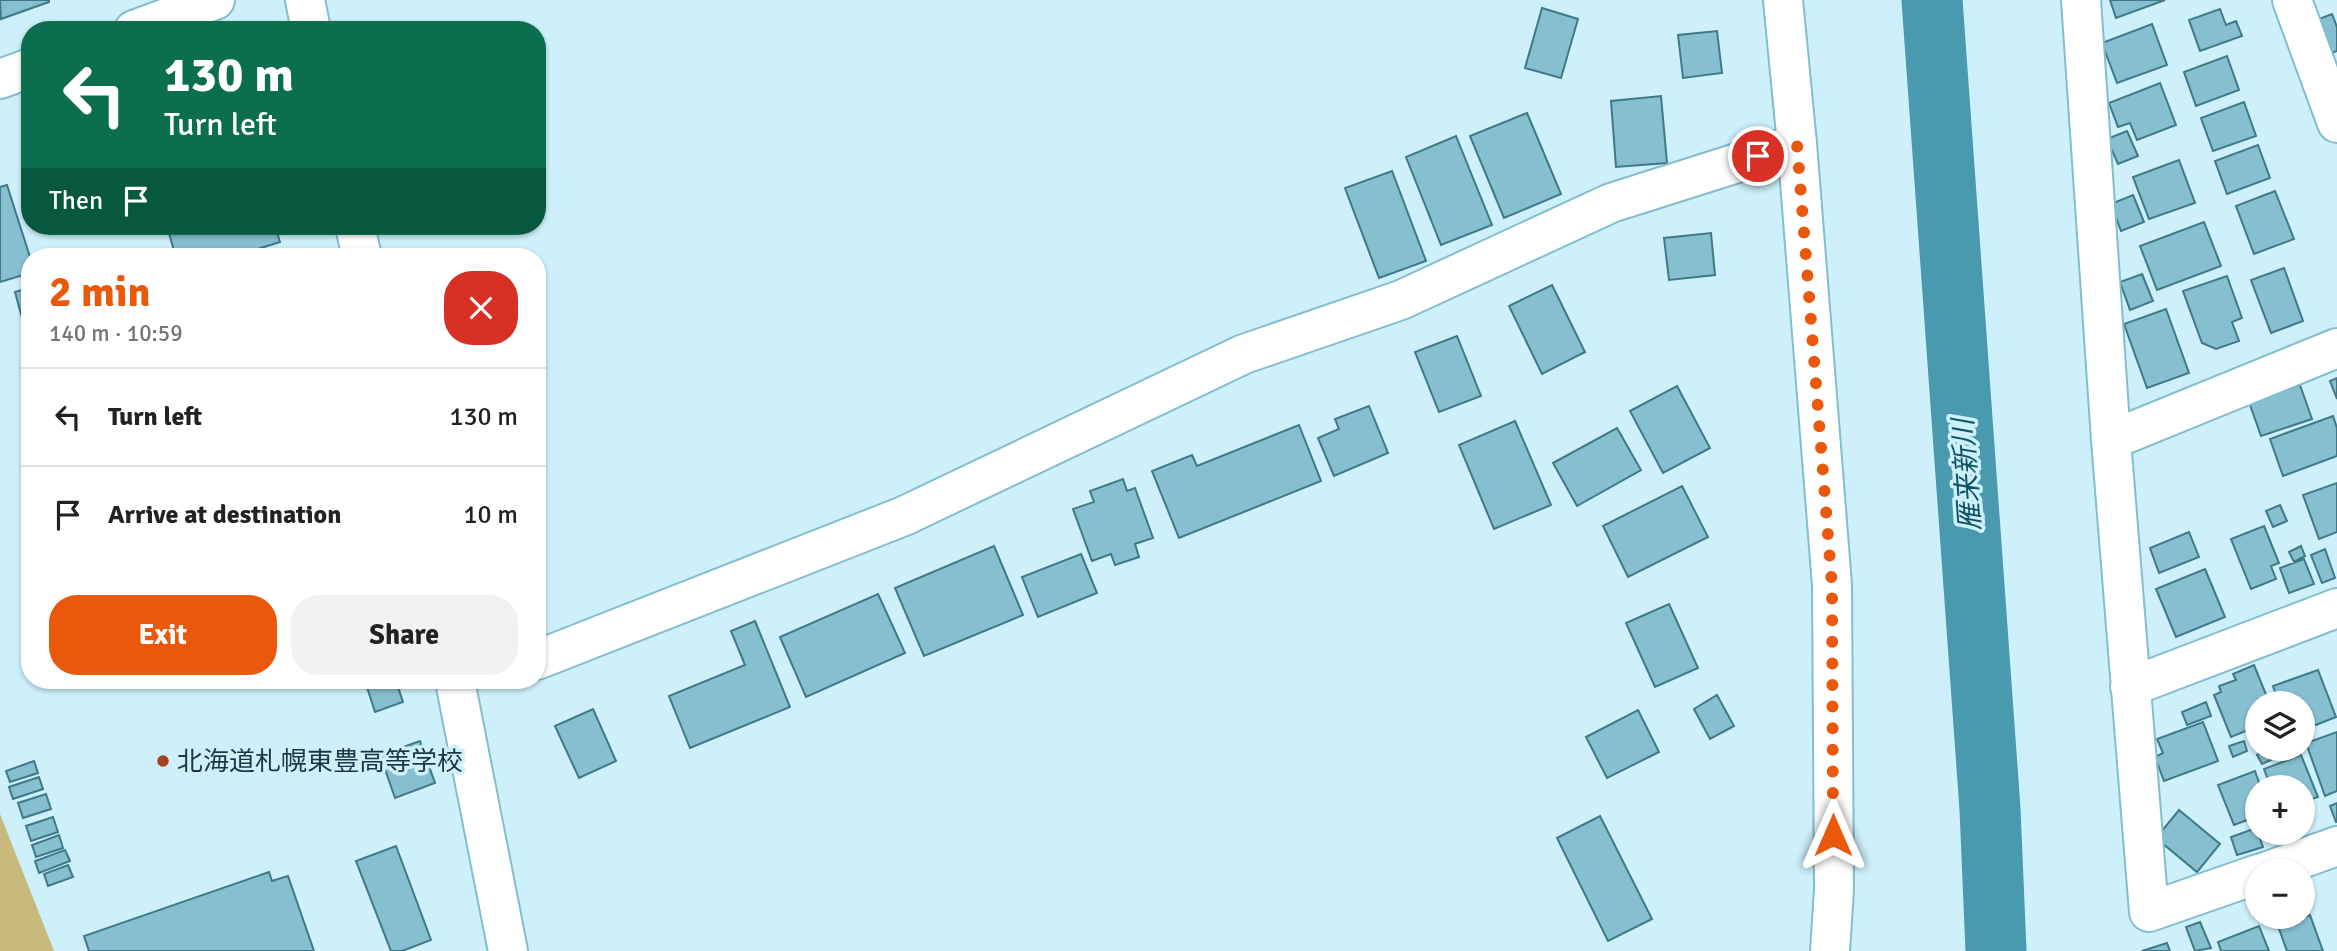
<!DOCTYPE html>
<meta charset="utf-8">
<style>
body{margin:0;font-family:Signika,"Noto Sans JP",sans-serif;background:#f2f2f2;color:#222;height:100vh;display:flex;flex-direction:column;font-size:26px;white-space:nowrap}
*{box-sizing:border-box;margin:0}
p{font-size:23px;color:#767676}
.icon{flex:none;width:38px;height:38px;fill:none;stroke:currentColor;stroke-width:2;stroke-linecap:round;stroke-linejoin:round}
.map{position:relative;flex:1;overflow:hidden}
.drawer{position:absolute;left:21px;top:248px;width:525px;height:441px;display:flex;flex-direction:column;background:#fff;border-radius:28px;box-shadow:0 2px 5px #0004}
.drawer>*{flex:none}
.top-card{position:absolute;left:21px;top:21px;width:525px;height:214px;border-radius:28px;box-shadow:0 2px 5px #0004;background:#0b6e4f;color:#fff;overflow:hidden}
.controls{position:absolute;left:2245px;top:691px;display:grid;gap:14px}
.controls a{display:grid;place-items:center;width:70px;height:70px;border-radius:50%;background:#fff;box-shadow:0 2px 5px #0004;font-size:35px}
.pin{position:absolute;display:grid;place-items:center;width:60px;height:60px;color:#fff;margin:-30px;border:4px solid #fff;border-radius:50%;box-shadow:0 2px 7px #0007}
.me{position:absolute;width:77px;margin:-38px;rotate:0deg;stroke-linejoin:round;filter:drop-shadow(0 0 5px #0008)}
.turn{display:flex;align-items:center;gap:24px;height:147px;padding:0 28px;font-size:32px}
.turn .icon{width:91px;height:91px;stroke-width:2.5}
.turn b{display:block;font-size:49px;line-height:60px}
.then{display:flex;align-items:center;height:66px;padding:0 28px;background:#0003;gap:14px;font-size:26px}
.round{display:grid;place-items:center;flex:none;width:74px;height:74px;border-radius:28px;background:#f2f2f2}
.summary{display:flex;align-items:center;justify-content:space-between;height:119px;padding:0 28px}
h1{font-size:42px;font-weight:700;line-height:52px;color:#ea580c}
.cta{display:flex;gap:14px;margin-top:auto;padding:14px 28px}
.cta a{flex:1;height:80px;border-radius:28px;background:#ea580c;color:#fff;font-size:28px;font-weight:700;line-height:80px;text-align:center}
.cta a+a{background:#f2f2f2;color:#222}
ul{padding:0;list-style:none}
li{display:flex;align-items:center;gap:21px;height:98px;padding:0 28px;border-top:2px solid #e0e0e0}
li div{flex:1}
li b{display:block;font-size:26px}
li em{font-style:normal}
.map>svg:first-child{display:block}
</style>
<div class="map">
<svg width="2337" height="951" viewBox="0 0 2337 951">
<rect width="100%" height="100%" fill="#cdf0fa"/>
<path fill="#c7b97a" d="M 0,814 L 54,951 L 0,951 Z"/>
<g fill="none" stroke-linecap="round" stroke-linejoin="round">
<path stroke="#499aaf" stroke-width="61" d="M 1932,0 L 1990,809 L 1996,951"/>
</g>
<path fill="#86c0d0" stroke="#3f7988" stroke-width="2" d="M 0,0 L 49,0 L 49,2 L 1,19 Z
M 2110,0 L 2165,0 L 2116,18 Z
M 1542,8 L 1578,19 L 1561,78 L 1525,68 Z
M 2220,9 L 2226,25 L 2236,21 L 2242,36 L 2200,51 L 2189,20 Z
M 2332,14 L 2337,27 L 2337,51 L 2326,55 L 2314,21 Z
M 2152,24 L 2167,65 L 2117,83 L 2102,43 Z
M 1717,31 L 1722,73 L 1683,78 L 1678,35 Z
M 2227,56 L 2239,90 L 2196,106 L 2184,72 Z
M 2160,83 L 2176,125 L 2137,140 L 2130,123 L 2118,127 L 2109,103 Z
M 1661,96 L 1667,163 L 1616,167 L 1611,101 Z
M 2244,102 L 2256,136 L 2213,151 L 2201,118 Z
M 1527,113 L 1561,194 L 1504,218 L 1470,136 Z
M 2127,131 L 2138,156 L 2118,164 L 2107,139 Z
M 1456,136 L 1492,225 L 1441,245 L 1406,157 Z
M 2258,145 L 2270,178 L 2227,194 L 2215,161 Z
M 2179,160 L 2195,203 L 2149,219 L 2133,177 Z
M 1392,171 L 1426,261 L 1379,278 L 1345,188 Z
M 7,185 L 30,257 L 30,273 L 0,282 L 0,187 Z
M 2275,191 L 2294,239 L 2254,254 L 2236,206 Z
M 2133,195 L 2144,222 L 2121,231 L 2111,204 Z
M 2204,222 L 2221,266 L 2157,290 L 2140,246 Z
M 275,226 L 280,242 L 232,257 L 176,257 L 167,227 Z
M 1711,233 L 1715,275 L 1669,280 L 1664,238 Z
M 2284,268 L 2303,321 L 2271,333 L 2251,280 Z
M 2142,274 L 2153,301 L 2130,310 L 2120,282 Z
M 2227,276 L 2242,318 L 2232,322 L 2239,341 L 2216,349 L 2202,343 L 2183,291 Z
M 1552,285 L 1585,352 L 1542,374 L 1509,306 Z
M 30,288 L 30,339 L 28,340 L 15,292 Z
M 2166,309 L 2189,373 L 2147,388 L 2124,324 Z
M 1457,336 L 1481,396 L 1439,412 L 1415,352 Z
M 2337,378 L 2337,399 L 2330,381 Z
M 2300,385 L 2312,419 L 2261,436 L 2249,402 Z
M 1677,386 L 1710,448 L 1663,473 L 1630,411 Z
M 1369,406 L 1388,453 L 1334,476 L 1318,438 L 1339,429 L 1335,419 Z
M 2333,416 L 2337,428 L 2337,456 L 2283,476 L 2270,439 Z
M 1515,421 L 1551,505 L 1494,529 L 1459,445 Z
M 1299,425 L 1321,481 L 1179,538 L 1152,471 L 1192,455 L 1197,466 Z
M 1617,428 L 1641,470 L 1577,506 L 1553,463 Z
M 1123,479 L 1127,491 L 1135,488 L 1153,538 L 1135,544 L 1139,557 L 1115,565 L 1111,554 L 1092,561 L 1073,509 L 1094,502 L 1090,491 Z
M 2337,483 L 2337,532 L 2319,539 L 2303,495 Z
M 1682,486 L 1708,537 L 1628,577 L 1603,526 Z
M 2280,505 L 2287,521 L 2273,527 L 2266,511 Z
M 2264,526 L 2279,563 L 2271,566 L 2276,579 L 2251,589 L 2231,539 Z
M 2189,532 L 2199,557 L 2159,573 L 2150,548 Z
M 994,546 L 1023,615 L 924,656 L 895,588 Z
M 2301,546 L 2305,556 L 2294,562 L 2289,552 Z
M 2325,549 L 2335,578 L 2322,583 L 2311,555 Z
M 1081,554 L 1097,593 L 1038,617 L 1022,577 Z
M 2304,559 L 2314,584 L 2289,593 L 2280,568 Z
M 2205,569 L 2225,617 L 2176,637 L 2156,589 Z
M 878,594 L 905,653 L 806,697 L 780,637 Z
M 1669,604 L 1698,668 L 1655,687 L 1626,623 Z
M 755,621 L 790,707 L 690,748 L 669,696 L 745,665 L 731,631 Z
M 2254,665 L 2269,702 L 2258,704 L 2258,726 L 2231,737 L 2214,695 L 2221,692 L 2219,686 L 2236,680 L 2233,674 Z
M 2318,670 L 2336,717 L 2303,730 L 2303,704 L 2279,704 L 2273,686 Z
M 365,681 L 396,681 L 403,702 L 375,712 Z
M 1717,695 L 1734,726 L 1710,739 L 1694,709 Z
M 2206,702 L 2211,716 L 2187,725 L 2182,712 Z
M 593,709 L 616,761 L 579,778 L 555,726 Z
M 1638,710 L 1659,752 L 1607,778 L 1586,737 Z
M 2203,722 L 2218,761 L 2164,781 L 2155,757 L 2163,753 L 2157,739 Z
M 2337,732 L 2337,791 L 2325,796 L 2306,743 Z
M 420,741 L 435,783 L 395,798 L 380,755 Z
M 2244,741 L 2247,751 L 2233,757 L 2229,746 Z
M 2269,749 L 2273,759 L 2262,764 L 2257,755 Z
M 2301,755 L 2318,797 L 2306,801 L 2313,817 L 2303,821 L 2303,788 L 2271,788 L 2264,769 Z
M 34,761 L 38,773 L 10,782 L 6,771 Z
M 2255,771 L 2261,788 L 2258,788 L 2258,816 L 2234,825 L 2218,785 Z
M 39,777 L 43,789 L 13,799 L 9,787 Z
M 46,794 L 51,809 L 23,818 L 18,803 Z
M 2337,803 L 2337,822 L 2336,822 L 2330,806 Z
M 2179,810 L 2220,844 L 2197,872 L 2156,838 Z
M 1600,816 L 1652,919 L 1608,941 L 1557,838 Z
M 53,817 L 58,832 L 31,841 L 26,826 Z
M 2256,828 L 2263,847 L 2237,855 L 2231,837 Z
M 59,835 L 63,848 L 36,857 L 32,845 Z
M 396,846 L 431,940 L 402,951 L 391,951 L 356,861 Z
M 65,850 L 70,861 L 39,873 L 35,861 Z
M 68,865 L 73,877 L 48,886 L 44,874 Z
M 269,872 L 272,881 L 288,876 L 314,951 L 89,951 L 84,936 Z
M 2310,915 L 2323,951 L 2287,951 L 2278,926 Z
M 2200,922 L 2211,948 L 2195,951 L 2186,927 Z
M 2259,926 L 2269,951 L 2221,951 L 2218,942 Z
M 2167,943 L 2170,951 L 2142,951 Z"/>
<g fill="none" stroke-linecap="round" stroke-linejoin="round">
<g stroke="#83bece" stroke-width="42">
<path id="minor" d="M 305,0 L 311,30
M 2081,0 L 2111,440 L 2149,912 L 2258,874
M 2292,0 L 2337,123
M 134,30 L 215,0
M 0,79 L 30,68
M 355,226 L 362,257
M 2111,440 L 2337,348
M 537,660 L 904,516 L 1244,354 L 1401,300 L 1611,203 L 1797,144
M 455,681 L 508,951
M 2130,687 L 2337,608
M 2265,872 L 2337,846"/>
</g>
<g stroke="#83bece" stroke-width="42">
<path id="tertiary" d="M 1783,0 L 1797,144 L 1832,585 L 1834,890 L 1830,951"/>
</g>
<use href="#minor" stroke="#fff" stroke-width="38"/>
<use href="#tertiary" stroke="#fff" stroke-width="38"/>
</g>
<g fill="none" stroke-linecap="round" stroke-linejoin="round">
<path stroke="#ea580c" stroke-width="12" stroke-dasharray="0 21.6" d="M 1758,156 L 1797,144 L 1832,586 L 1833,835"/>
</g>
<circle fill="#a73f21" stroke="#cdf0fa" stroke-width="2.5" cx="163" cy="761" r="7"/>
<g text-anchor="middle" stroke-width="7" stroke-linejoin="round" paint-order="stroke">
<g font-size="26" fill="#1e363d" stroke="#cdf0fa" text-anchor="start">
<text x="177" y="770">北海道札幌東豊高等学校</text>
</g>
<g font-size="28" font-style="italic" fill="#0f5464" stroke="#cdf0fa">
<text transform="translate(1966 475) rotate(-94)" y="10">雁来新川</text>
</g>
</g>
</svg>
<div class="controls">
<a><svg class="icon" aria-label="layers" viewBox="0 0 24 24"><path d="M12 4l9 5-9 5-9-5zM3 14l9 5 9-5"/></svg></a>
<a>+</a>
<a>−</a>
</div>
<div class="pin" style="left:1758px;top:156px;background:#d93025"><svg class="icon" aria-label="arrive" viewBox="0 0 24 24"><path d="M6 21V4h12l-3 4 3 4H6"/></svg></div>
<svg class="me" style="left:1833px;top:835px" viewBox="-20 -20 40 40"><path d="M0-17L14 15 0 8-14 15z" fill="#ea580c" stroke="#fff" stroke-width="4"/></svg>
<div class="top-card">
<div class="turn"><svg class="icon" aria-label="left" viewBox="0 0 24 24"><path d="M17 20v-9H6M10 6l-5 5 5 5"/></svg><div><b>130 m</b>Turn left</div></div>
<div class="then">Then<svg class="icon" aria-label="arrive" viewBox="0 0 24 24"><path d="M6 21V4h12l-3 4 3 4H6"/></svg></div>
</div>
<section class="drawer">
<div class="summary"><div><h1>2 min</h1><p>140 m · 10:59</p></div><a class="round" style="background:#d93025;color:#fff"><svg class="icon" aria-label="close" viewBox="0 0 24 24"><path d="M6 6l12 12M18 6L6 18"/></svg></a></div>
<ul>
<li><svg class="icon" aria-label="left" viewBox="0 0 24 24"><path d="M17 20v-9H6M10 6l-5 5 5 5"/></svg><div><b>Turn left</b></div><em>130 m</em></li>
<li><svg class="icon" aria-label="arrive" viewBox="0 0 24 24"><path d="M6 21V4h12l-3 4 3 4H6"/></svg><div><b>Arrive at destination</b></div><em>10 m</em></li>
</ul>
<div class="cta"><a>Exit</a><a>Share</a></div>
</section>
</div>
